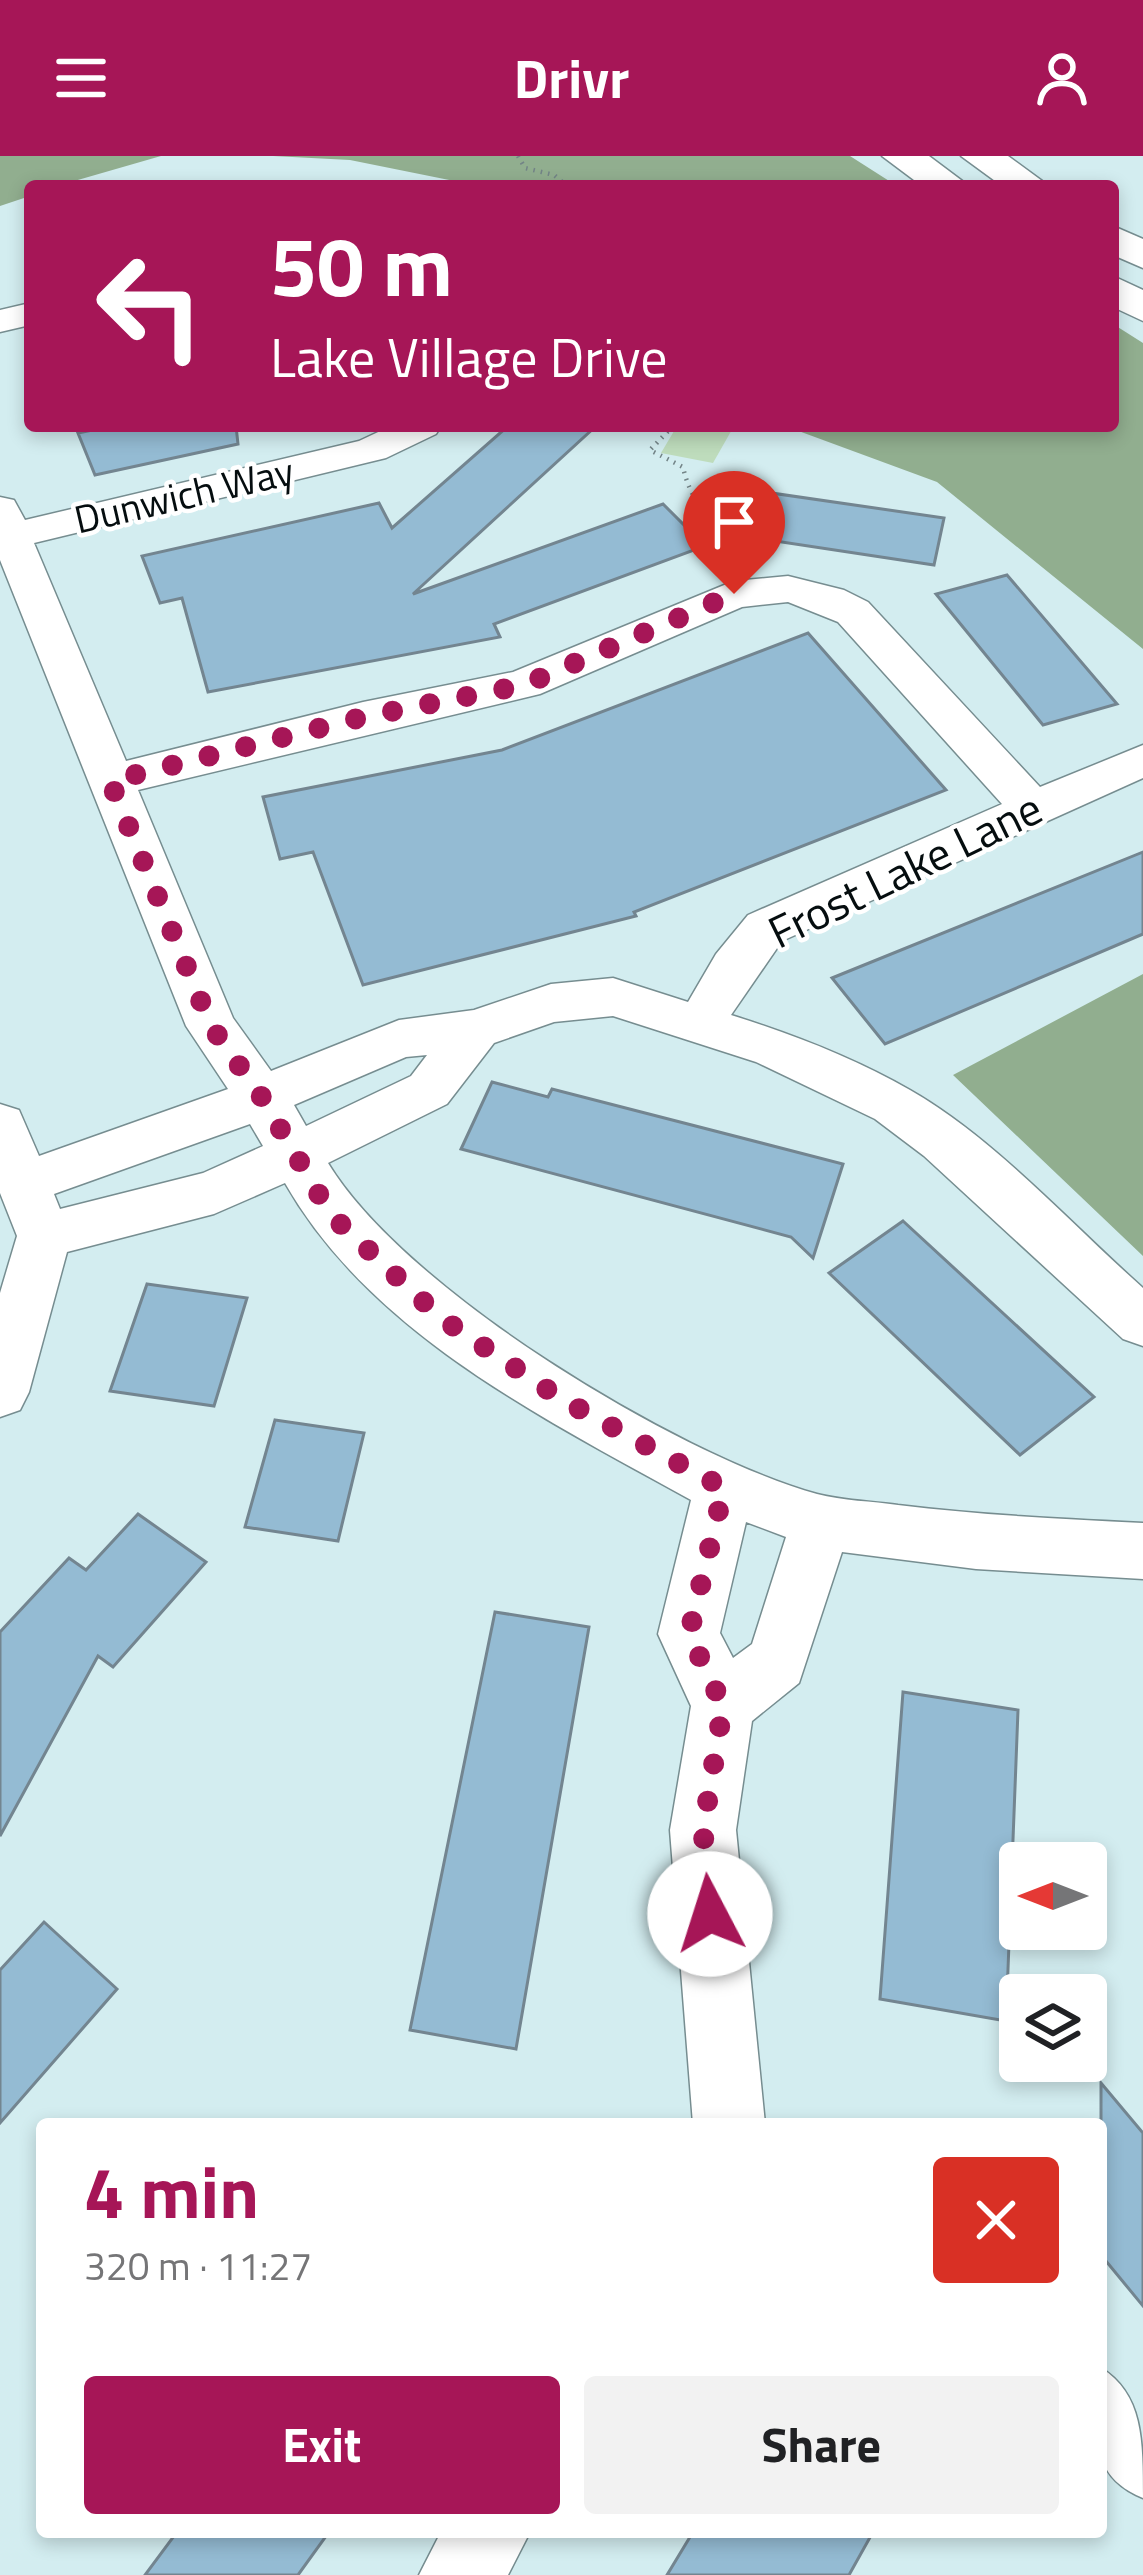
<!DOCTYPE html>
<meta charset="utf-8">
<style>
body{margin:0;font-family:"Titillium Web",sans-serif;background:#f2f2f2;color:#202124;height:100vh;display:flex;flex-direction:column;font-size:45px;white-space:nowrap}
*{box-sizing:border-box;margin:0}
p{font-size:39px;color:#757577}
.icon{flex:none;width:66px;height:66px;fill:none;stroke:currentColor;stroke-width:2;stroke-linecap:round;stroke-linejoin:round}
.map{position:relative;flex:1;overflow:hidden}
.panel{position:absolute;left:36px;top:1962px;width:1071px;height:420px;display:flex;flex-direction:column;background:#fff;border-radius:12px;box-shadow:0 6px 18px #0003}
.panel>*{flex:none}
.guide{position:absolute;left:24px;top:24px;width:1095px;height:252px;border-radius:12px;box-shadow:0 6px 18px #0003;background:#a61657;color:#fff;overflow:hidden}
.needle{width:78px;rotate:270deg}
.controls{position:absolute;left:999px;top:1686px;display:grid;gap:24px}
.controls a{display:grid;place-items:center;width:108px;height:108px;border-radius:12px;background:#fff;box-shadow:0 6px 18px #0003;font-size:60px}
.pin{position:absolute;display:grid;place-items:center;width:102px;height:102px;color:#fff;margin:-123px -51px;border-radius:50% 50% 50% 0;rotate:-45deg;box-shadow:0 0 12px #0007}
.pin .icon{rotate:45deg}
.me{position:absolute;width:132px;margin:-66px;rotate:355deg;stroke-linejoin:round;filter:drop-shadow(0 0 9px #0008)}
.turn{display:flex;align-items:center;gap:42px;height:252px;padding:0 48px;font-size:54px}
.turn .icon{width:156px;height:156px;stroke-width:2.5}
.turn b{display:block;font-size:84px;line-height:102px}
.round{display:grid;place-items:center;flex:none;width:126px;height:126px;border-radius:12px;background:#f2f2f2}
.headline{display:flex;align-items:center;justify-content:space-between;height:204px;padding:0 48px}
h1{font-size:72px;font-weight:700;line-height:90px;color:#a61657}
.cta{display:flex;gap:24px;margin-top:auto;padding:24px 48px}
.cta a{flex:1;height:138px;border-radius:12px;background:#a61657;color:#fff;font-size:48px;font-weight:700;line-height:138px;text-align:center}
.cta a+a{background:#f2f2f2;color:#202124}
header{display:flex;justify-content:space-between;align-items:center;height:156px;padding:0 48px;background:#a61657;color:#fff;font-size:54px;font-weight:700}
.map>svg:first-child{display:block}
</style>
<header><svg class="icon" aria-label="menu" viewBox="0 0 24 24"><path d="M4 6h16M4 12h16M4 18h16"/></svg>Drivr<svg class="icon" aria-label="person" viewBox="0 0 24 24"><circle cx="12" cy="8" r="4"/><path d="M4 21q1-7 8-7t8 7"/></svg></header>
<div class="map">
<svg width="1143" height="2419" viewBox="0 0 1143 2419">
<rect width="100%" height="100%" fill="#d3edf0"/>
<path fill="#bedcbc" d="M 677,270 L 734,270 L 713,307 L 661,297 Z"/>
<path fill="#91ae8f" d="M 0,0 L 161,0 L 57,30 L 30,30 L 30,40 L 0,50 Z
M 273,0 L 850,0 L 897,30 L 479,30 L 350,4 Z
M 1113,168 L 1143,187 L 1143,493 L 937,326 L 785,270 L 1113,270 Z
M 1143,818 L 1143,1100 L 953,919 Z"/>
<path fill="#94bbd3" stroke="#738590" stroke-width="3" d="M 112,270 L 236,270 L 238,288 L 95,319 L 78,277 Z
M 508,270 L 596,270 L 413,438 L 663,348 L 705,390 L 494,468 L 500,481 L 208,536 L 182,442 L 160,447 L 142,400 L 379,347 L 392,372 Z
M 744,333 L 944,362 L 934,409 L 729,378 Z
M 1007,419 L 1117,548 L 1043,569 L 936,438 Z
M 808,477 L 946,634 L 634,756 L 636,760 L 363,829 L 313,696 L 280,703 L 263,641 L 502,594 Z
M 1143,696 L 1143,778 L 885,888 L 832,822 Z
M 492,926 L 548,941 L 552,933 L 843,1008 L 813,1102 L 791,1081 L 461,993 Z
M 903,1065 L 1094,1241 L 1020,1299 L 829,1117 Z
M 147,1128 L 247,1142 L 214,1250 L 110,1235 Z
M 275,1264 L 364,1277 L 338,1385 L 245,1371 Z
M 138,1358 L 206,1406 L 113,1511 L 98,1500 L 0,1680 L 0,1476 L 69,1402 L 86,1414 Z
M 495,1456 L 589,1471 L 516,1893 L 410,1874 Z
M 903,1536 L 1018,1554 L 1006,1865 L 880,1843 Z
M 44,1766 L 117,1833 L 0,1967 L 0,1814 Z
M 1101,1927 L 1143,1977 L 1143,2150 L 1101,2099 Z
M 177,2376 L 329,2376 L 298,2419 L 145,2419 Z
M 693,2376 L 873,2376 L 849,2419 L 667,2419 Z"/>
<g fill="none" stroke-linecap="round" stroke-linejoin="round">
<g stroke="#768d90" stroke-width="3">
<path id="minor" d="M 30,147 L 30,169 L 0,176 L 0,154 Z
M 391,270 L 441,270 L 436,278 L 386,302 L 34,387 L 126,605 L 363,546 L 513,516 L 734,425 L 788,420 L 844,434 L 868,446 L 1040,631 L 1143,589 L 1143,622 L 782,785 L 731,859 C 792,878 854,902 910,934 C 993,981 1071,1068 1143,1132 L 1143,1190 L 1123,1183 L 924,1000 L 875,963 L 756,906 L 613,860 L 554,866 L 494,887 L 447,948 L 328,1007 C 405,1134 675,1298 817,1338 C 843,1345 872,1345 898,1349 C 980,1359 1061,1363 1143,1367 L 1143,1423 L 976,1413 L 842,1396 L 799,1527 L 752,1565 L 736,1674 L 765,1968 L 693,1968 L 670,1674 L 691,1550 L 658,1478 L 691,1344 C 545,1263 371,1178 285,1027 L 214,1058 L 67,1096 L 29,1236 L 20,1254 L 0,1261 L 0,1137 L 17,1080 L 0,1037 L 0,948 L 19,954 L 39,1000 L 228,933 L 186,870 L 0,404 L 0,341 L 14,344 L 25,364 L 359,285 ZM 788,446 L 838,466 L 1002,648 L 748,759 L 716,798 L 688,846 L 613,822 L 551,828 L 474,854 L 399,864 L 271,915 L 233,862 L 138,634 L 540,538 L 742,451 ZM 427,899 L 411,920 L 306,970 L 294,949 L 406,901 ZM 250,968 L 263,990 L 203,1017 L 60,1053 L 54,1038 ZM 746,1366 L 786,1381 L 752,1488 L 733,1502 L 720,1477 Z
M 1101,2212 C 1143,2238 1143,2284 1143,2342 C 1082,2317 1101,2270 1101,2212 Z
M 441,2376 L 530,2376 L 508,2419 L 419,2419 Z"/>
</g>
<g stroke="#768d90" stroke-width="3">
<path id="tertiary" d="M 882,0 L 929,0 L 969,30 L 922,30 Z
M 961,0 L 1008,0 L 1049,30 L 1002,30 Z
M 1113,70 L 1143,83 L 1143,112 L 1113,99 Z
M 1113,120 L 1143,134 L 1143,165 L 1113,151 Z"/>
</g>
<path stroke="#738487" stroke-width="4.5" stroke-dasharray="1.5 6" stroke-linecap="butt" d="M 518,0 L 525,12 L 554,19 L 567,30
M 673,270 L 650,294 L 683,311 C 693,358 719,352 714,408"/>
<use href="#minor" fill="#fff" fill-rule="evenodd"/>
<use href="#tertiary" fill="#fff" fill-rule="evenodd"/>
</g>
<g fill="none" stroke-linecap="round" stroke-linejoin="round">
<path stroke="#a61657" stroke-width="21" stroke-dasharray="0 37.8" d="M 710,1758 L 703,1674 L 723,1550 L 689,1478 L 724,1332 L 563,1244 L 441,1162 L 331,1059 L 261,940 L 211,870 L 110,625 L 363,561 L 524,529 L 734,438"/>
</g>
<g text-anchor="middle" stroke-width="9" stroke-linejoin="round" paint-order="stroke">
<g font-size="39" fill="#050d0f" stroke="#fff">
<text transform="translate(184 339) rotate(-13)" y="14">Dunwich Way</text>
</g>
<g font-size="45" fill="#050d0f" stroke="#fff">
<text transform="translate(905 714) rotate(-26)" y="16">Frost Lake Lane</text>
</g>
</g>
</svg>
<div class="controls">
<a><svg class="needle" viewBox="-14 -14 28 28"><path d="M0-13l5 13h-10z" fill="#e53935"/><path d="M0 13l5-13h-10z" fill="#757577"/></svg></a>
<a><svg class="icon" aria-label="layers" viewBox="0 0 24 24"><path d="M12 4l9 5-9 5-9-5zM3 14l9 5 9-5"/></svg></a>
</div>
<div class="pin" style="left:734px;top:438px;background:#d93025"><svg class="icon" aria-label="arrive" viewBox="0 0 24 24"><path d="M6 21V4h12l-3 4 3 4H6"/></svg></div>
<svg class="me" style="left:710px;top:1758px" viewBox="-20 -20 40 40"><circle r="19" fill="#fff"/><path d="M0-13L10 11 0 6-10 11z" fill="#a61657"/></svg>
<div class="guide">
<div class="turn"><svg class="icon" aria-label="left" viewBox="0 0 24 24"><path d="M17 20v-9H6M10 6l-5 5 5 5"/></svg><div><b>50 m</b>Lake Village Drive</div></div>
</div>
<section class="panel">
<div class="headline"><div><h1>4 min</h1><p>320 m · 11:27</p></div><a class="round" style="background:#d93025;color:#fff"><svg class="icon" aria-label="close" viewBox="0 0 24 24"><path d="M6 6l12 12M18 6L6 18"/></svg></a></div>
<div class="cta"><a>Exit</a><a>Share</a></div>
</section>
</div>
